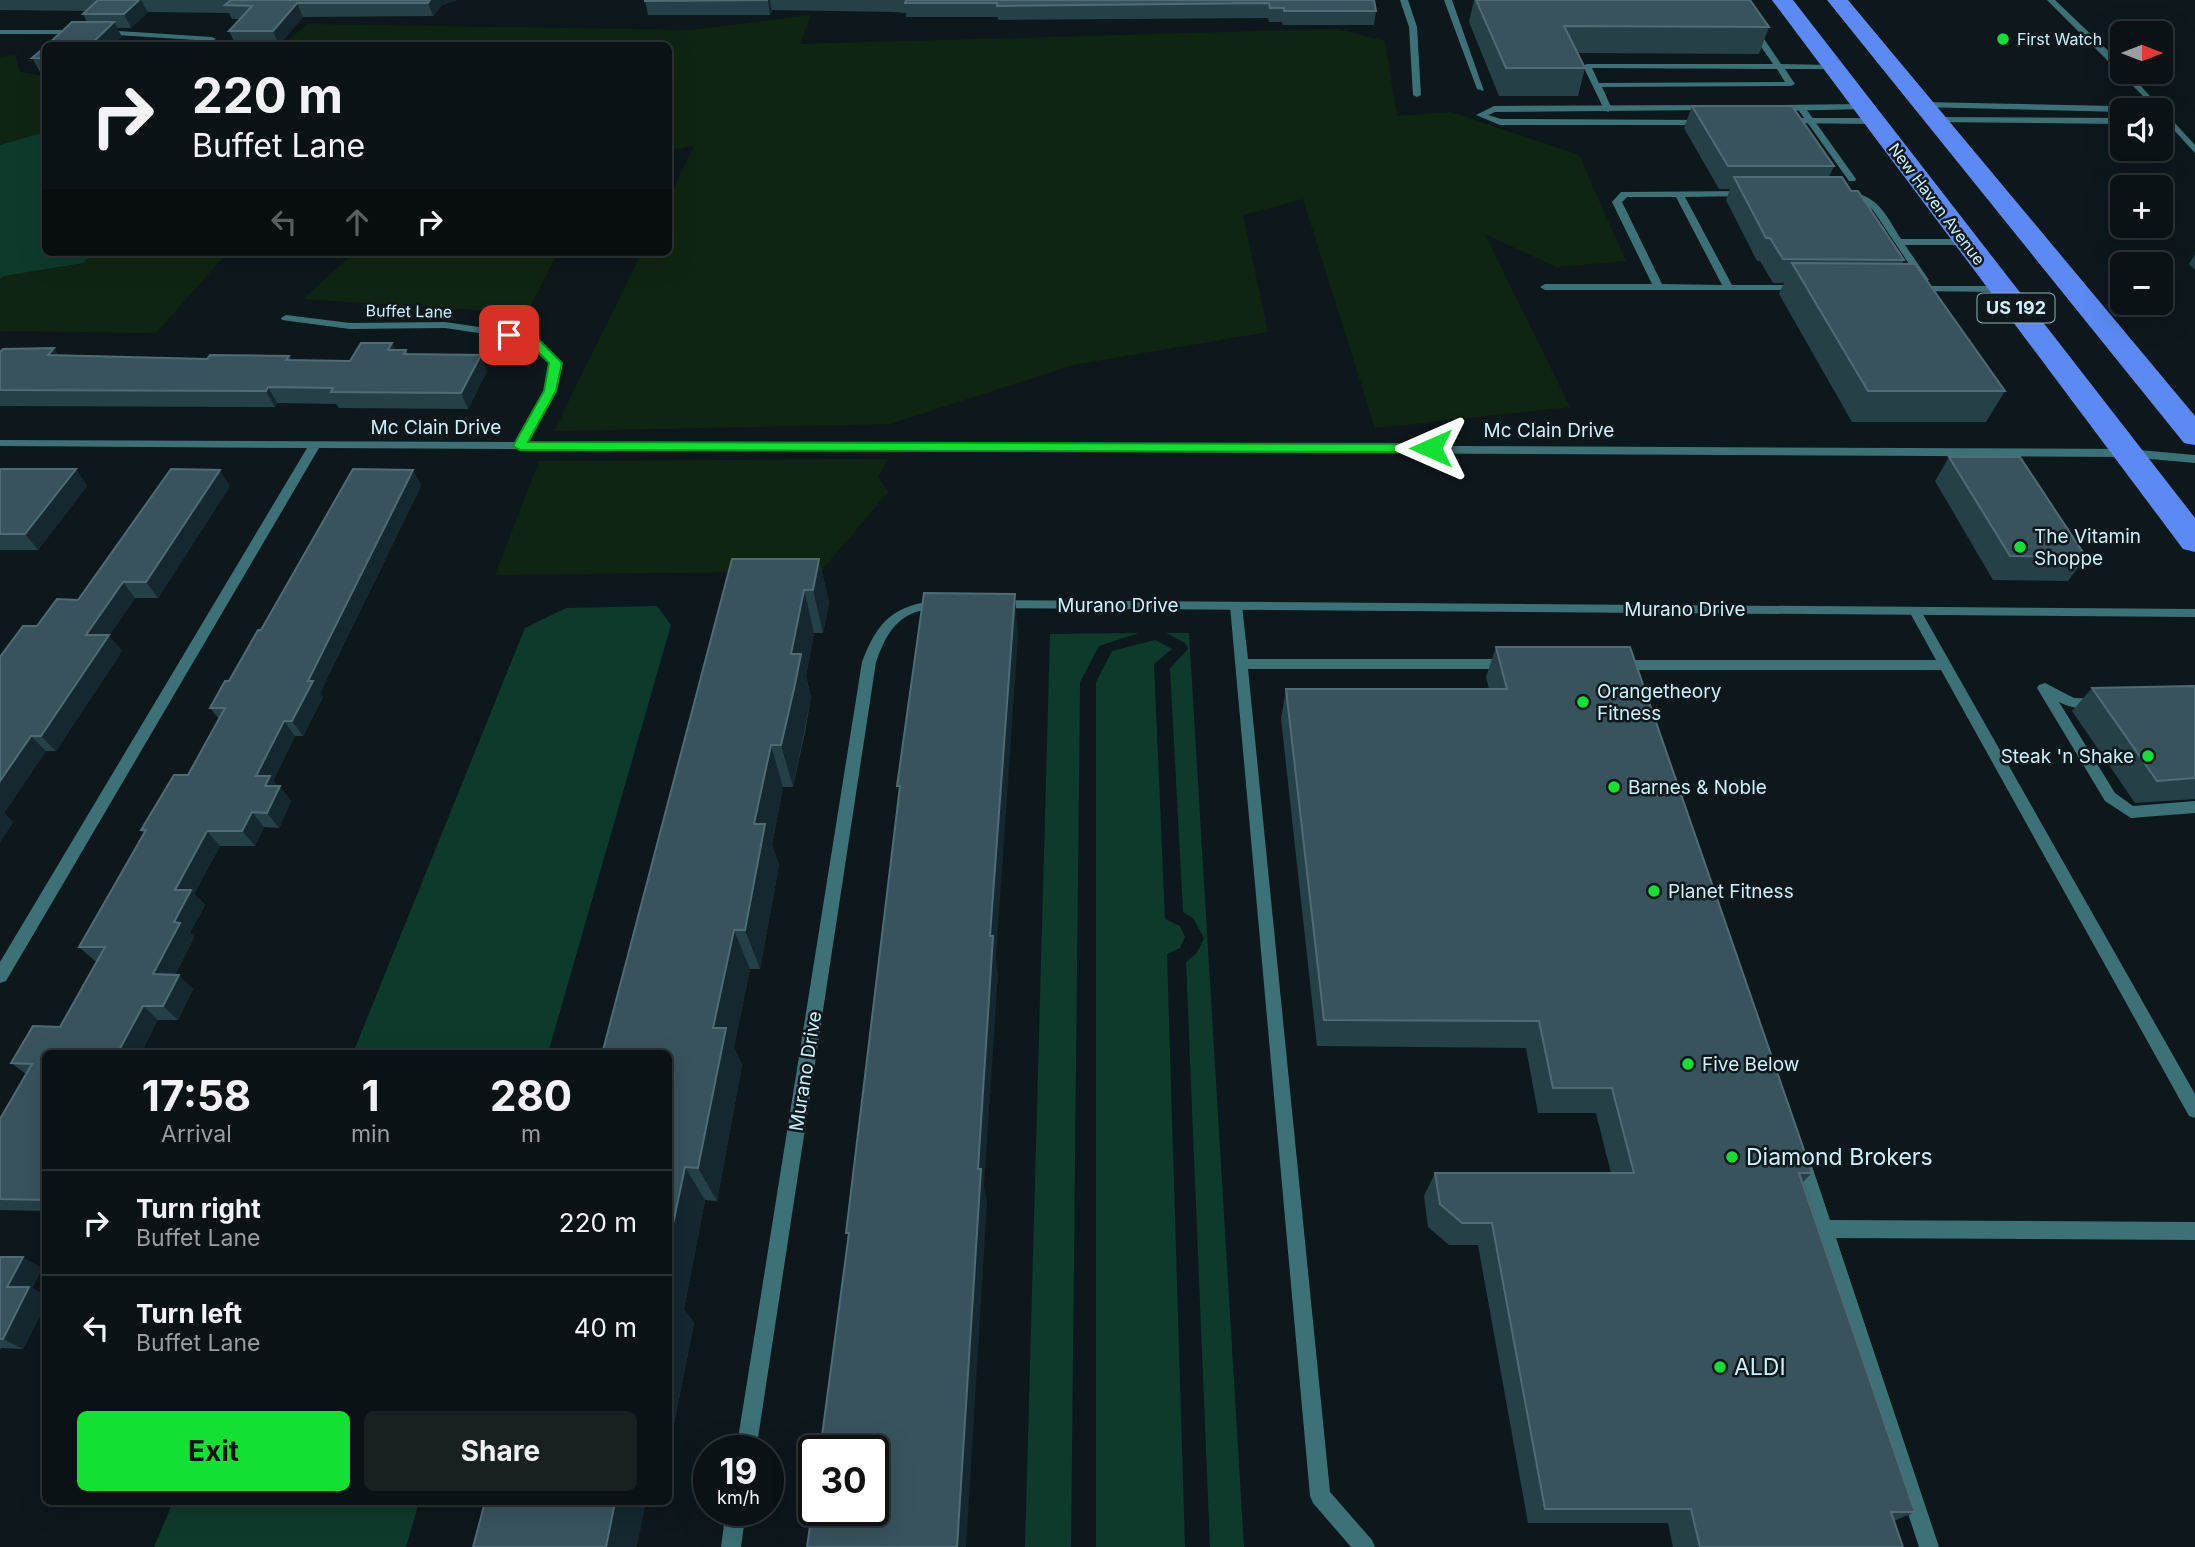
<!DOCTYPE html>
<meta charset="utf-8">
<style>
body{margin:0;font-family:Inter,sans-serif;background:#182022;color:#f1f3f6;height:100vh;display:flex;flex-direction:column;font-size:26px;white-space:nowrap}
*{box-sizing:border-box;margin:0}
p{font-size:23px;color:#999ea0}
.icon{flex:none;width:38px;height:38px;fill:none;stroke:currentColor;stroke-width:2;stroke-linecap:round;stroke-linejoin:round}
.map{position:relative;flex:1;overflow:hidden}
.panel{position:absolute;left:42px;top:1050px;width:630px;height:455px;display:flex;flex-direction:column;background:#0a1215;border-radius:10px;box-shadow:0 7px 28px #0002,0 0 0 2px #2a3234}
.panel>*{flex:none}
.guide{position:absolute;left:42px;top:42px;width:630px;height:214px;border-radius:10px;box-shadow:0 7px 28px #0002,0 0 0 2px #2a3234;background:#0a1215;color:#f1f3f6;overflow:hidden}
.needle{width:46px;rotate:90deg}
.tools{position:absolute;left:2110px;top:21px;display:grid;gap:14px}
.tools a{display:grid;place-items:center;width:63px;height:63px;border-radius:10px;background:#0a1215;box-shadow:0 7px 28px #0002,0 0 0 2px #2a3234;font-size:35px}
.speed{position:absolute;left:693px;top:1435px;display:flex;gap:14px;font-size:35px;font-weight:700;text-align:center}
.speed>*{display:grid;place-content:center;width:91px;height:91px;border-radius:50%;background:#0a1215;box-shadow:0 7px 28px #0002,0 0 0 2px #2a3234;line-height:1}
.speed small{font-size:18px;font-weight:400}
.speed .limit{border:4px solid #111;border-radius:10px;background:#fff;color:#111}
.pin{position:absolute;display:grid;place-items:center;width:60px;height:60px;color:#fff;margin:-30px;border-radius:14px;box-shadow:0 4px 10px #0006}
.me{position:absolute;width:77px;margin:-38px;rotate:270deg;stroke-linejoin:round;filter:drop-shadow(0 0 5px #0008)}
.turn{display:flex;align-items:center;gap:24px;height:147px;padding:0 35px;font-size:32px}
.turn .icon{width:91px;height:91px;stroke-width:2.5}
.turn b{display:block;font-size:49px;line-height:60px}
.lanes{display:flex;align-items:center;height:66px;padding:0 35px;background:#0003;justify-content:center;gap:35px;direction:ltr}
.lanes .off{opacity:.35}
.eta{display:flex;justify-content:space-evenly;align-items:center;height:119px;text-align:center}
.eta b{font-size:42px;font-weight:700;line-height:49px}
.action{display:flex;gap:14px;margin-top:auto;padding:14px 35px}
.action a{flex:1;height:80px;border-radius:10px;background:#12e134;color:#111;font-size:28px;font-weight:700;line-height:80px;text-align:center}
.action a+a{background:#182022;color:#f1f3f6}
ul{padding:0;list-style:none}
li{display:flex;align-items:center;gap:21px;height:105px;padding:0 35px;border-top:2px solid #2a3234}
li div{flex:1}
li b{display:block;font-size:26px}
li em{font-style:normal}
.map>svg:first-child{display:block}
</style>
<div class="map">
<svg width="2195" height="1547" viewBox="0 0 2195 1547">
<rect width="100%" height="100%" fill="#0d181c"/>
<path fill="#102511" d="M 811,15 L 800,44 L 1337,29 L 1385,41 L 1397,116 L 1451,112 L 1579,155 L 1626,261 L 1556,267 L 1485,234 L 1570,407 L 1375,428 L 1303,199 L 1243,215 L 1268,332 L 1073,365 L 890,424 L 554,431 L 642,252 L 668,252 L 669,198 L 694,146 L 669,150 L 668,46 L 283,45 L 307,24 L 693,30 Z
M 15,55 L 20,72 L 45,76 L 45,132 L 0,145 L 0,57 Z
M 93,252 L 228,252 L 156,333 L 0,331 L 0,279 L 4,276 L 84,263 Z
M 355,252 L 558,252 L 527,313 L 303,299 Z
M 888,459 L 878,477 L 888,492 L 821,571 L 495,575 L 539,461 Z"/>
<path fill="#0e3a2c" d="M 45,132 L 46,252 L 93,252 L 84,263 L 4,276 L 0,279 L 0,145 Z
M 657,606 L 671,625 L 548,1053 L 353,1053 L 525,628 L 566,608 Z
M 1139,633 L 1099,646 L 1080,682 L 1071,1547 L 1025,1547 L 1050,634 Z
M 1166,633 L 1189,633 L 1244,1547 L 1210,1547 L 1186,962 L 1197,953 L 1204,938 L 1193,918 L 1183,912 L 1170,668 L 1188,649 L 1185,643 Z
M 1155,640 L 1172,649 L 1154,664 L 1165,919 L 1180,926 L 1185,937 L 1180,948 L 1167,954 L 1185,1547 L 1096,1547 L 1096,682 L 1112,651 Z
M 173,1502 L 419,1502 L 406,1547 L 154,1547 Z"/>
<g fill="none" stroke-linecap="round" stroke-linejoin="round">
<path fill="#3b7177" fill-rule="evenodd" d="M 1400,0 L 1408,0 L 1417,27 L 1421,95 L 1417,97 L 1413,95 L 1409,27 Z
M 1444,0 L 1452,0 L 1484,91 L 1477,89 Z
M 1753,27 L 1756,27 L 1781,64 L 1832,65 L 1836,67 L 1832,69 L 1785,69 L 1795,84 L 1791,86 L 1602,87 L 1612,109 L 1608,112 L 1604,109 L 1583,66 L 1587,64 L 1773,64 L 1749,29 ZM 1592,68 L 1777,69 L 1785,82 L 1599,83 Z
M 0,30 L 79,30 L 83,32 L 79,34 L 0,34 Z
M 103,30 L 212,37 L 216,39 L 212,41 L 100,34 L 100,30 Z
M 1923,102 L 2161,107 L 2165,110 L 2161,112 L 2161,110 L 2123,112 L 1920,107 L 1919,105 Z
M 1798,106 L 1804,106 L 1856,179 L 1855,181 L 1849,181 L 1797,108 Z
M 1935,117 L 2123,118 L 2123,124 L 1932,122 L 1931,120 Z
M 1746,191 L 1749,192 L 1749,196 L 1685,197 L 1732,285 L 1798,285 L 1802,286 L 1802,290 L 1545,290 L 1540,287 L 1545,284 L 1652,284 L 1612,202 L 1621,192 ZM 1627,197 L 1676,197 L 1722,285 L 1662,284 L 1622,202 Z
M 1843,191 C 1878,194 1884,212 1901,239 L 1966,239 L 1971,242 L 1966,245 L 1905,245 L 1929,280 L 1921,282 L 1873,210 L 1860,200 L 1840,196 L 1840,192 Z
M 1916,286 L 2002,286 L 2007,289 L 2002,292 L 1912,291 L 1912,287 Z
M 1236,602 L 1242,606 L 1248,659 L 1506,659 L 1513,664 L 1506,669 L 1248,669 L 1330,1492 L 1372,1540 L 1375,1547 L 1351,1547 L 1313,1503 L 1310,1496 L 1230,606 Z
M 1915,607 L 1921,611 L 2195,1094 L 2195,1118 L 2189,1116 L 1941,670 L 1618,670 L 1611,665 L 1618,660 L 1936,660 L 1909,611 Z
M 2045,683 L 2074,698 L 2103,699 L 2105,703 L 2103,707 C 2088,710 2072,709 2059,702 L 2115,793 L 2133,806 L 2195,801 L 2195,813 L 2131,818 L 2105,801 L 2037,688 L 2039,685 Z
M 1801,1152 L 1807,1154 L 1810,1160 L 1830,1220 L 2195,1222 L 2195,1240 L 1836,1238 L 1939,1547 L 1919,1547 L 1792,1160 L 1795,1154 Z"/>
<path fill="#3b7177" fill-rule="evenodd" d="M 2047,0 L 2055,0 L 2123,65 L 2123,72 L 2128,72 L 2195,145 L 2195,153 L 2161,116 L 2161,110 L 2157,110 Z
M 1863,104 L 1866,105 L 1866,109 L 1777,111 L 1773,108 L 1777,105 Z
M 1707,105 L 1710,106 L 1710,110 L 1495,112 L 1488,115 L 1501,119 L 1708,120 L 1709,122 L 1705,125 L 1500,125 L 1476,115 L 1494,106 Z
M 1785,118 L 1874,118 L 1878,121 L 1874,124 L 1782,123 L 1782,119 Z
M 286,315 L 350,323 L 445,322 L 486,328 L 537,338 L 561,363 L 555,391 L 528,442 L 2128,449 L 2195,455 L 2195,463 L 2128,457 L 319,448 L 6,981 L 0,983 L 0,962 L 307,448 L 0,446 L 0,440 L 517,442 L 545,391 L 551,364 L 530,342 L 486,334 L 445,328 L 350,329 L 282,320 L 281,318 Z
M 939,600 L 945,604 L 943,607 C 934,609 925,609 916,612 C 893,620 884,640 876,662 L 756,1451 L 736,1451 L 862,662 C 878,620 894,605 939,600 Z
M 998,600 L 2195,609 L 2195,617 L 998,608 L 992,604 Z
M 726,1510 L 746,1510 L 741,1547 L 721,1547 Z"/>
<path fill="#5c8af2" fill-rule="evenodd" d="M 1772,0 L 1793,0 L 2195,518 L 2195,552 L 2183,549 Z
M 1827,0 L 1848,0 L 2195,416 L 2195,445 L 2184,443 Z"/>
</g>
<path fill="#264048" d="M 0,0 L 457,0 L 442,5 L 433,16 L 303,17 L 279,45 L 236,45 L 229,31 L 240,19 L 232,19 L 229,13 L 148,12 L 131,28 L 117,28 L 122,37 L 87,22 L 83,14 L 86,11 L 0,10 Z
M 645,0 L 1374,0 L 1376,11 L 1374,25 L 1283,25 L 1282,22 L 1269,22 L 1268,18 L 998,20 L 998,17 L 906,17 L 906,13 L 894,12 L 772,10 L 770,15 L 648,15 Z
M 1474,0 L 1750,0 L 1769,27 L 1759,54 L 1578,53 L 1585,68 L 1578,96 L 1499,96 L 1469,22 Z
M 46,46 L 46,72 L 40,72 L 32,58 Z
M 1692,106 L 1834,166 L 1829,177 L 1851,191 L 1904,260 L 1902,264 L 2005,391 L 1986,422 L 1852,422 L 1779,294 L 1784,283 L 1773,283 L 1760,261 L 1757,261 L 1726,200 L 1730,189 L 1719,189 L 1684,128 Z
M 2195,254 L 2195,270 L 2189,264 Z
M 392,343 L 395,350 L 406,350 L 408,354 L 487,371 L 468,409 L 339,408 L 336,404 L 277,403 L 275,407 L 0,406 L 0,352 L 59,355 L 207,359 L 289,356 L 292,360 L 350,361 Z
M 1949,457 L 2086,557 L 2068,581 L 1993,580 L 1935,481 Z
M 0,469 L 76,469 L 87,486 L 38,550 L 0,550 Z
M 413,470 L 421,486 L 320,693 L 323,697 L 303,736 L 295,736 L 273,781 L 291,801 L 279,828 L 264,827 L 255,846 L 220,846 L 194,894 L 205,905 L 190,932 L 194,937 L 175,975 L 193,989 L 178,1020 L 158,1020 L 46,1054 L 46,1211 L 0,1210 L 0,1119 L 26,1074 L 11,1063 L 60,1027 L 97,961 L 95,961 L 79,947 L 144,833 L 141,830 L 188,775 L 219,719 L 210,708 L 229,681 L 261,630 Z
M 230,486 L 158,598 L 135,598 L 109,636 L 122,651 L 56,751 L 46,751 L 4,813 L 13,822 L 0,842 L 0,657 L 37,626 L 78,600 Z
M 732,559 L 819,559 L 829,603 L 823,633 L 814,633 L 806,676 L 811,697 L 805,732 L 793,787 L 783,787 L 772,845 L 779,865 L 760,969 L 750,969 L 734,1047 L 742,1065 L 717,1201 L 705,1200 L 684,1309 L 694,1323 L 668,1454 L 668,1054 Z
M 1496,647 L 1812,1173 L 1803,1182 L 1915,1512 L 1894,1521 L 1903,1547 L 1673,1547 L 1668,1523 L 1528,1523 L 1478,1245 L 1449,1245 L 1428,1227 L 1424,1196 L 1435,1173 L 1611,1173 L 1596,1113 L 1538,1113 L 1526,1048 L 1317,1046 L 1281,719 L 1286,689 L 1489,689 L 1486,677 Z
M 2195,686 L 2195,799 L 2135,803 L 2072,711 L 2092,688 Z
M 0,1257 L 42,1268 L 32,1288 L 46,1296 L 46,1304 L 23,1349 L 1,1348 L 0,1350 Z"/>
<path fill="#15282f" d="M 139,0 L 141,0 L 148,12 L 131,28 L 124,14 Z
M 430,0 L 457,0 L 442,5 L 433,16 L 428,3 Z
M 768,0 L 770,0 L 772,10 L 770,15 Z
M 297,3 L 303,17 L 279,45 L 273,31 Z
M 114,22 L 122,37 L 112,46 L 89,46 Z
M 392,343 L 400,359 L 388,350 Z
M 54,348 L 65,364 L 48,355 Z
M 481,355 L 487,371 L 468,409 L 461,393 Z
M 268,387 L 277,403 L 275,407 L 266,391 Z
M 76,469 L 87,486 L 38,550 L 25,534 Z
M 220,470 L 230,486 L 158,598 L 146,582 Z
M 413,470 L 421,486 L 320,693 L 323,697 L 303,736 L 292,721 L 308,681 Z
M 819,559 L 829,603 L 823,633 L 813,590 Z
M 123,582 L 135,598 L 109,636 L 122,651 L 56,751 L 41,736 L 86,635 Z
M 804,590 L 814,633 L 806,676 L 811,697 L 793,787 L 781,745 L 791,654 Z
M 1015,594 L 1018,637 L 996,956 L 998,975 L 984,1186 L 987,1202 L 966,1547 L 957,1547 L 990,936 Z
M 284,721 L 295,736 L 273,781 L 279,788 L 280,786 L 291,801 L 279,828 L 267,813 L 256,776 Z
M 31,736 L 46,751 L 4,813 L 13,822 L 0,842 L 0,781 Z
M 771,745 L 783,787 L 772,845 L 779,865 L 760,969 L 745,930 L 754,824 Z
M 252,812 L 264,827 L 255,846 L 242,831 Z
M 207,831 L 220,846 L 194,894 L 205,905 L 190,932 L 194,937 L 168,988 L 153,974 L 174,922 L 175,890 Z
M 734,930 L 750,969 L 734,1047 L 742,1065 L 717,1201 L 698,1168 L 713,1028 Z
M 179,975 L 193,989 L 178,1020 L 163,1006 Z
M 143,1006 L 158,1020 L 141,1054 L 117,1054 Z
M 685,1167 L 705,1200 L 684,1309 L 694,1323 L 668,1454 L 668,1248 Z
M 23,1257 L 42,1268 L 32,1288 L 46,1296 L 46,1304 L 23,1349 L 3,1339 L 7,1287 Z
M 615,1502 L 646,1502 L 637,1547 L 606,1547 Z"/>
<path fill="#38535c" stroke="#4f6c75" stroke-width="2" d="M 98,0 L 139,0 L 124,14 L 83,14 Z
M 230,0 L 430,0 L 428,3 L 297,3 L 273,31 L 229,31 L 252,6 L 225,5 L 231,0 Z
M 645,0 L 768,0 L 645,1 Z
M 906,0 L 1374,0 L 1376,11 L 1284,11 L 1284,8 L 1270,8 L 1269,3 L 997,6 L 997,3 L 905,3 Z
M 1476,0 L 1750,0 L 1769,27 L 1564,26 L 1585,68 L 1506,68 Z
M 72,22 L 114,22 L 89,46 L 46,46 Z
M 46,46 L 46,58 L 32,58 Z
M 1692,106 L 1792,106 L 1834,166 L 1728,166 Z
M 1734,177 L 1842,177 L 1851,191 L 1858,191 L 1904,260 L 1783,259 L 1770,238 L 1766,238 Z
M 1792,263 L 1915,264 L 2005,391 L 1868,391 Z
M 361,343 L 392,343 L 388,350 L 406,350 L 404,354 L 481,355 L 461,393 L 331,392 L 333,388 L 268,387 L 266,391 L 0,390 L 0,352 L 3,349 L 54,348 L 48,355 L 207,359 L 210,355 L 289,356 L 286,360 L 350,361 Z
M 1949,457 L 2020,457 L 2086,557 L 2010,556 Z
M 0,469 L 76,469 L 25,534 L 0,534 Z
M 171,469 L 220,470 L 146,582 L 123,582 L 86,635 L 109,635 L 41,736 L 31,736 L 0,781 L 0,657 L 23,626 L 37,626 L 57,599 L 78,600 Z
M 353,469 L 413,470 L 308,681 L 313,681 L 292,721 L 284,721 L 256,776 L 270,776 L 265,786 L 280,786 L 267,813 L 252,812 L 242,831 L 207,831 L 175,890 L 191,890 L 174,922 L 180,923 L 153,974 L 179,975 L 163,1006 L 143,1006 L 117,1054 L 46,1054 L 46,1200 L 0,1199 L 0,1119 L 32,1064 L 11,1063 L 33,1026 L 60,1027 L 105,947 L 79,947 L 146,830 L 141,830 L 174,775 L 188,775 L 225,708 L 210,708 L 225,681 L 229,681 L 258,630 L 261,630 Z
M 732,559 L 819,559 L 813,590 L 804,590 L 791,654 L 801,654 L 794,689 L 781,745 L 771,745 L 754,824 L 765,824 L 745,930 L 734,930 L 713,1028 L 726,1028 L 698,1168 L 685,1167 L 668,1248 L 668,1054 L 602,1054 Z
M 924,593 L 1015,594 L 990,936 L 993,936 L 978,1169 L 981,1169 L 957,1547 L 807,1547 L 814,1498 L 814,1510 L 873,1510 L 873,1451 L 820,1451 L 849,1233 L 846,1233 L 900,786 L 897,786 Z
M 1496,647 L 1630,647 L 1812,1173 L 1799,1173 L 1915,1512 L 1891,1512 L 1903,1547 L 1700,1547 L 1691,1509 L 1545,1509 L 1492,1223 L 1462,1223 L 1440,1204 L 1435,1173 L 1634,1173 L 1612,1088 L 1553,1088 L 1539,1021 L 1324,1020 L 1286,689 L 1507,689 Z
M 2195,686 L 2195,778 L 2157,781 L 2092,688 Z
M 0,1257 L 23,1257 L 7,1287 L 29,1287 L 3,1339 L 0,1339 Z
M 668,1295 L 673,1295 L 668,1317 Z
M 485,1502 L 615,1502 L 606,1547 L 473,1547 Z"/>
<path fill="#12e134" stroke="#0c9222" stroke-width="2" d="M 509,332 L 537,338 L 562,363 L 556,391 L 528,442 L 1431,444 L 1437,448 L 1431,452 L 520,450 L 513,446 L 544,391 L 549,363 L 529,343 L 505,338 L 503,335 Z"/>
<g fill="#12e134" stroke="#0d181c" stroke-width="2.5">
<circle cx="2003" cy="39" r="7"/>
<circle cx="2020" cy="547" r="7"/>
<circle cx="1583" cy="702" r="7"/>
<circle cx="2148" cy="756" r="7"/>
<circle cx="1614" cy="787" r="7"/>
<circle cx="1654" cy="891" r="7"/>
<circle cx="1688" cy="1064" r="7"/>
<circle cx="1732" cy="1157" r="7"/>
<circle cx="1720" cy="1367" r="7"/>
</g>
<g text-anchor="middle" stroke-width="5" stroke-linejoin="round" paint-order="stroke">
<g font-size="16" fill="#ccf2fb" stroke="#0d181c" text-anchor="start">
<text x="2017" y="45">First Watch</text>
</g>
<g font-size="16" fill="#ccf2fb" stroke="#0d181c">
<text transform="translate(1937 204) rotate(53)" y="6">New Haven Avenue</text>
<text transform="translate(409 311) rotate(1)" y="6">Buffet Lane</text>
</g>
<rect fill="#0d181c" stroke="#93b1b8" stroke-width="2" x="1977.5" y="293.5" width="77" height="29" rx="5"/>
<g font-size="18" font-weight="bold" fill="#ccf2fb">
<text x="2016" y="314">US 192</text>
</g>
<g font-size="19" fill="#ccf2fb" stroke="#0d181c">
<text x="436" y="434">Mc Clain Drive</text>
<text x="1549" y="437">Mc Clain Drive</text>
<text x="1118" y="612">Murano Drive</text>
<text x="1685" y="616">Murano Drive</text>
<text transform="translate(805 1071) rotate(-81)" y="7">Murano Drive</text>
</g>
<g font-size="19" fill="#ccf2fb" stroke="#0d181c" text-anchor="start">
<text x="2034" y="543">The Vitamin<tspan x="2034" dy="22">Shoppe</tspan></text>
<text x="1597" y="698">Orangetheory<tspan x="1597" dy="22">Fitness</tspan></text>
<text x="2134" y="763" text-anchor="end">Steak 'n Shake</text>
<text x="1628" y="794">Barnes &amp; Noble</text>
<text x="1668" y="898">Planet Fitness</text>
<text x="1702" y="1071">Five Below</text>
</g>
<g font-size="23" fill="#ccf2fb" stroke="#0d181c" text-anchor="start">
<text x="1746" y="1165">Diamond Brokers</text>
<text x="1734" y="1375">ALDI</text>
</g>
</g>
</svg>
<div class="tools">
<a><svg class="needle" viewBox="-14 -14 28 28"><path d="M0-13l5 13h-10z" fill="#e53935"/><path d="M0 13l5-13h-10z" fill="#999ea0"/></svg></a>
<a><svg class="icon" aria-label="sound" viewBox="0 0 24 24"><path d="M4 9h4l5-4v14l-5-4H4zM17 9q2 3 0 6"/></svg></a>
<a>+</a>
<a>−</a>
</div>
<div class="speed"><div>19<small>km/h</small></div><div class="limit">30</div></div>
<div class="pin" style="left:509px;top:335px;background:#d93025"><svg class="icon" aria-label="arrive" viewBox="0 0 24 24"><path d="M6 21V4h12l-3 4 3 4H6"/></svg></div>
<svg class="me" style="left:1431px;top:448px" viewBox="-20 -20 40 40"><path d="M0-17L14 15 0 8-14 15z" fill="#12e134" stroke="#fff" stroke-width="4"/></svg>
<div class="guide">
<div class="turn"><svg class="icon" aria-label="right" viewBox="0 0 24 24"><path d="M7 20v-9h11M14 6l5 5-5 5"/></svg><div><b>220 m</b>Buffet Lane</div></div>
<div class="lanes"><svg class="icon off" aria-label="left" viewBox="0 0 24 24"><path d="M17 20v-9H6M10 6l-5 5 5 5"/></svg><svg class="icon off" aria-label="ahead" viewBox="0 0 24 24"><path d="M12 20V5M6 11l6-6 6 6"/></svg><svg class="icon" aria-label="right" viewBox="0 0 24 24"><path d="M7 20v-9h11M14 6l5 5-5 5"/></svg></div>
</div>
<section class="panel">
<div class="eta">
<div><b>17:58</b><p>Arrival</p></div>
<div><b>1</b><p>min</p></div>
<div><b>280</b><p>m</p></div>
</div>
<ul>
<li><svg class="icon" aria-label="right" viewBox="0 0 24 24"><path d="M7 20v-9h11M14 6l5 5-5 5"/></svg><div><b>Turn right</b><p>Buffet Lane</p></div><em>220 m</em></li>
<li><svg class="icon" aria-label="left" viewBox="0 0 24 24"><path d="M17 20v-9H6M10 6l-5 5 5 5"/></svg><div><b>Turn left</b><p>Buffet Lane</p></div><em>40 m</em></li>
</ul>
<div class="action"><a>Exit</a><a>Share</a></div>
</section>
</div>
